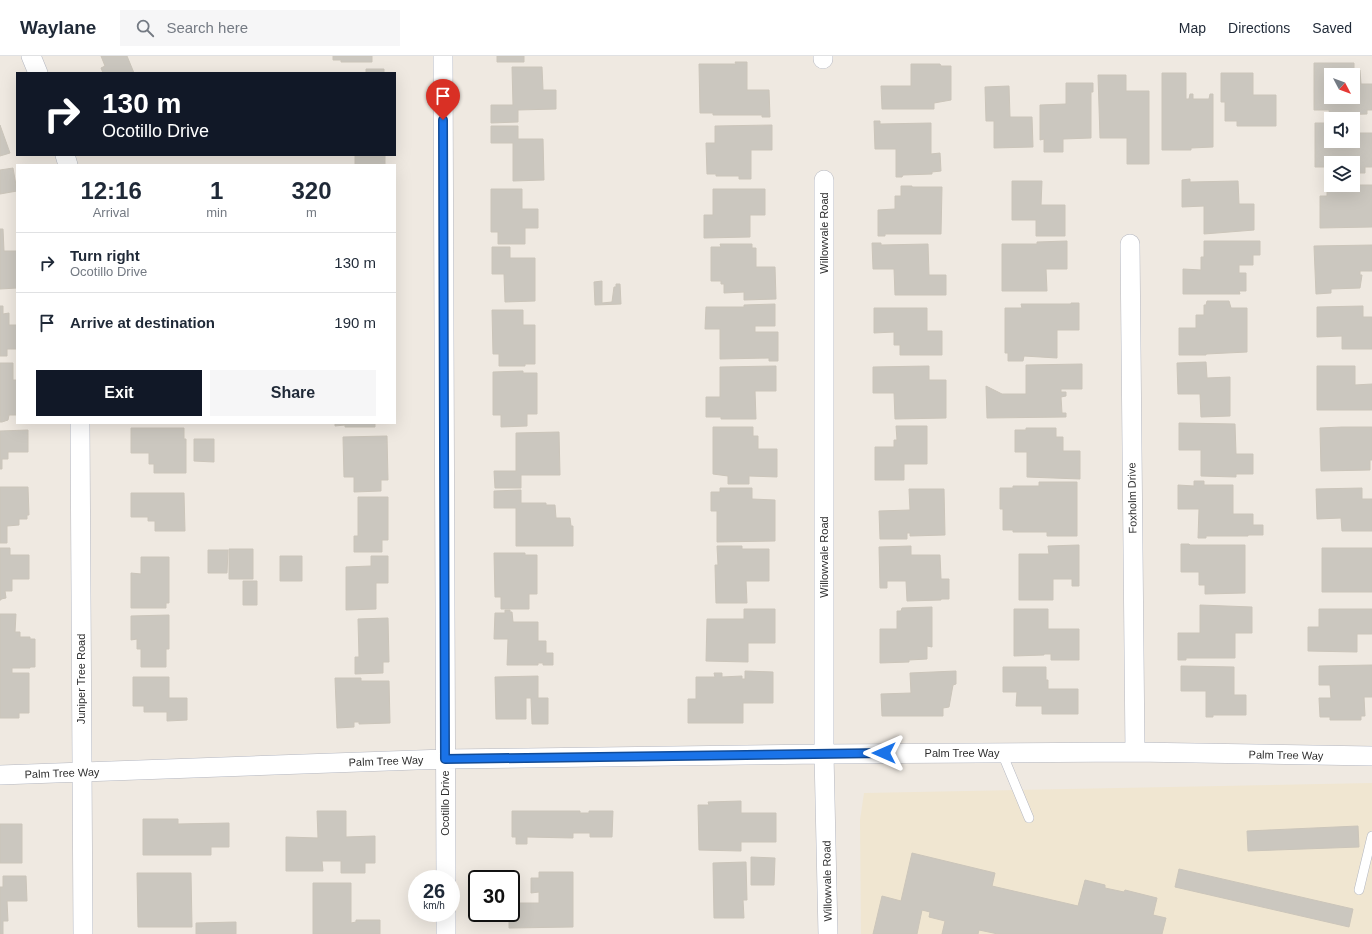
<!DOCTYPE html>
<style>
body{margin:0;font-family:Helvetica,sans-serif;background:#f6f6f7;color:#1f2937;height:100vh;display:flex;flex-direction:column;font-size:15px;white-space:nowrap}
*{box-sizing:border-box;margin:0}
p{font-size:13px;color:#747a83}
.icon{flex:none;width:22px;height:22px;fill:none;stroke:currentColor;stroke-width:2;stroke-linecap:round;stroke-linejoin:round}
.map{position:relative;flex:1;overflow:hidden}
.sheet{position:absolute;left:16px;top:108px;width:380px;height:260px;display:flex;flex-direction:column;background:#fff;border-radius:0px;box-shadow:0 4px 16px #0002}
.sheet>*{flex:none}
.top-card{position:absolute;left:16px;top:16px;width:380px;height:84px;border-radius:0px;box-shadow:0 4px 16px #0002;background:#111827;color:#fff;overflow:hidden}
.needle{width:26px;rotate:131deg}
.fabs{position:absolute;left:1324px;top:12px;display:grid;gap:8px}
.fabs a{display:grid;place-items:center;width:36px;height:36px;border-radius:0px;background:#fff;box-shadow:0 4px 16px #0002;font-size:20px}
.speed{position:absolute;left:408px;top:814px;display:flex;gap:8px;font-size:20px;font-weight:700;text-align:center}
.speed>*{display:grid;place-content:center;width:52px;height:52px;border-radius:50%;background:#fff;box-shadow:0 4px 16px #0002;line-height:1}
.speed small{font-size:10px;font-weight:400}
.speed .limit{border:2px solid #111;border-radius:6px;background:#fff;color:#111}
.pin{position:absolute;display:grid;place-items:center;width:34px;height:34px;color:#fff;margin:-41px -17px;border-radius:50% 50% 50% 0;rotate:-45deg;box-shadow:0 0 4px #0007}
.pin .icon{rotate:45deg}
.me{position:absolute;width:44px;margin:-22px;rotate:270deg;stroke-linejoin:round;filter:drop-shadow(0 0 3px #0008)}
.turn{display:flex;align-items:center;gap:14px;height:84px;padding:0 20px;font-size:18px}
.turn .icon{width:52px;height:52px;stroke-width:2.5}
.turn b{display:block;font-size:28px;line-height:34px}
.eta{display:flex;justify-content:space-evenly;align-items:center;height:68px;text-align:center}
.eta b{font-size:24px;font-weight:800;line-height:28px}
.button{display:flex;gap:8px;margin-top:auto;padding:8px 20px}
.button a{flex:1;height:46px;border-radius:0px;background:#111827;color:#fff;font-size:16px;font-weight:800;line-height:46px;text-align:center}
.button a+a{background:#f6f6f7;color:#1f2937}
ul{padding:0;list-style:none}
li{display:flex;align-items:center;gap:12px;height:60px;padding:0 20px;border-top:1px solid #e0e1e3}
li div{flex:1}
li b{display:block;font-size:15px}
li em{font-style:normal}
header{display:flex;align-items:center;gap:24px;box-sizing:border-box;height:56px;padding:0 20px;background:#fff;border-bottom:1px solid #e0e1e3}
header strong{font-size:19px}
nav{display:flex;gap:22px;margin-inline-start:auto;font-size:14px}
.search{width:280px;height:36px;background:#f6f6f7;display:flex;align-items:center;gap:10px;box-sizing:border-box;padding:0 14px;border-radius:0px;color:#747a83;font-size:15px}
.map>svg:first-child{display:block}
</style>
<header>
<strong>Waylane</strong>
<div class="search"><svg class="icon" aria-label="search" viewBox="0 0 24 24"><circle cx="10" cy="10" r="6"/><path d="M15 15l6 6"/></svg>Search here</div>
<nav><a>Map</a><a>Directions</a><a>Saved</a></nav>
</header>
<div class="map">
<svg width="1372" height="878" viewBox="0 0 1372 878">
<rect width="100%" height="100%" fill="#efe9e1"/>
<path fill="#f0e6d1" d="M 1372,727 L 1372,878 L 861,878 L 860,764 L 864,737 Z"/>
<path fill="#cbc7bf" stroke="#cbc5ba" fill-rule="evenodd" d="M 101,0 L 127,0 L 134,17 L 103,17 L 101,12 L 105,10 Z
M 333,0 L 372,0 L 372,6 L 341,6 L 341,4 L 333,4 Z
M 497,0 L 524,0 L 524,6 L 497,6 Z
M 735,6 L 747,6 L 747,34 L 769,34 L 770,61 L 762,61 L 762,59 L 713,59 L 713,57 L 700,57 L 699,8 L 736,8 Z
M 1314,7 L 1354,7 L 1354,14 L 1360,14 L 1361,28 L 1372,28 L 1372,54 L 1367,54 L 1367,58 L 1330,59 L 1329,54 L 1314,54 ZM 1331,19 L 1353,19 L 1353,41 L 1331,41 Z
M 911,8 L 940,8 L 941,10 L 951,10 L 951,44 L 934,47 L 934,53 L 882,53 L 881,30 L 911,30 Z
M 512,11 L 542,11 L 543,34 L 556,34 L 556,53 L 518,54 L 518,66 L 491,67 L 491,49 L 513,49 Z
M 366,13 L 384,13 L 384,17 L 366,17 Z
M 1162,17 L 1186,17 L 1186,43 L 1189,43 L 1190,38 L 1193,38 L 1193,43 L 1209,43 L 1210,38 L 1213,38 L 1213,91 L 1191,92 L 1191,94 L 1162,94 Z
M 1221,17 L 1253,17 L 1253,39 L 1276,39 L 1276,70 L 1237,70 L 1237,65 L 1225,65 L 1225,46 L 1221,46 Z
M 1098,19 L 1126,19 L 1126,35 L 1149,35 L 1149,108 L 1127,108 L 1127,82 L 1100,82 Z
M 1066,27 L 1093,27 L 1093,36 L 1091,36 L 1091,82 L 1063,83 L 1063,96 L 1044,96 L 1044,83 L 1040,84 L 1040,49 L 1066,48 Z
M 1009,30 L 1010,61 L 1032,61 L 1033,91 L 994,92 L 994,65 L 986,65 L 985,31 Z
M 874,65 L 880,65 L 880,68 L 931,67 L 931,98 L 940,97 L 941,115 L 932,116 L 932,118 L 903,119 L 902,121 L 896,121 L 896,93 L 875,93 Z
M 1315,67 L 1331,67 L 1331,85 L 1353,85 L 1353,67 L 1353,77 L 1372,77 L 1372,111 L 1365,111 L 1365,117 L 1353,117 L 1353,107 L 1331,107 L 1331,111 L 1315,111 Z
M 0,69 L 10,97 L 0,100 Z
M 772,69 L 772,94 L 751,94 L 751,123 L 739,123 L 739,120 L 716,120 L 716,118 L 707,118 L 706,87 L 715,87 L 715,70 Z
M 491,70 L 518,70 L 518,83 L 543,83 L 544,124 L 513,125 L 513,87 L 491,87 Z
M 355,99 L 385,99 L 385,109 L 355,109 Z
M 13,112 L 17,135 L 0,138 L 0,114 Z
M 1190,123 L 1190,126 L 1238,125 L 1239,148 L 1254,148 L 1254,174 L 1204,178 L 1204,150 L 1182,151 L 1182,124 Z
M 1012,125 L 1042,125 L 1041,149 L 1065,149 L 1065,180 L 1036,180 L 1036,164 L 1012,164 Z
M 1327,129 L 1372,129 L 1372,171 L 1320,172 L 1320,140 L 1327,140 Z
M 901,130 L 912,130 L 912,131 L 942,131 L 941,178 L 885,178 L 885,180 L 878,180 L 878,154 L 895,153 L 895,140 L 901,140 Z
M 491,133 L 522,133 L 522,153 L 538,153 L 538,172 L 525,172 L 525,188 L 498,188 L 498,176 L 491,176 Z
M 713,133 L 765,133 L 765,159 L 750,159 L 750,181 L 704,182 L 704,159 L 713,159 Z
M 0,173 L 3,173 L 4,195 L 17,195 L 17,232 L 0,233 Z
M 1067,185 L 1067,213 L 1046,213 L 1047,235 L 1002,235 L 1002,188 L 1037,188 L 1037,186 Z
M 1204,185 L 1260,185 L 1260,199 L 1253,199 L 1253,209 L 1239,209 L 1239,217 L 1246,217 L 1246,235 L 1239,235 L 1240,238 L 1183,238 L 1183,213 L 1201,214 L 1201,201 L 1204,201 Z
M 872,187 L 881,187 L 881,189 L 928,188 L 929,219 L 946,219 L 946,239 L 895,239 L 894,213 L 873,213 Z
M 720,188 L 752,188 L 752,192 L 756,192 L 756,211 L 775,211 L 776,243 L 744,244 L 744,236 L 724,237 L 724,228 L 721,228 L 721,225 L 711,225 L 711,191 L 721,191 Z
M 1372,189 L 1372,215 L 1360,215 L 1360,219 L 1362,219 L 1360,232 L 1331,233 L 1331,237 L 1316,238 L 1314,190 Z
M 492,191 L 510,191 L 510,202 L 535,202 L 535,245 L 505,246 L 504,218 L 492,218 Z
M 602,225 L 602,247 L 612,246 L 614,231 L 616,231 L 616,228 L 620,228 L 621,248 L 595,249 L 594,226 Z
M 1207,245 L 1229,245 L 1231,252 L 1247,252 L 1247,296 L 1206,298 L 1206,299 L 1179,299 L 1179,272 L 1196,272 L 1196,259 L 1204,259 L 1204,249 L 1206,249 Z
M 1071,247 L 1079,247 L 1079,274 L 1057,274 L 1057,302 L 1024,300 L 1023,305 L 1008,305 L 1008,297 L 1005,297 L 1005,252 L 1022,252 L 1021,248 L 1071,248 Z
M 775,248 L 775,270 L 755,270 L 755,276 L 778,276 L 778,305 L 769,305 L 769,302 L 720,303 L 720,273 L 705,273 L 706,251 L 744,251 L 744,249 Z
M 0,250 L 3,250 L 3,258 L 9,257 L 9,269 L 17,269 L 17,293 L 7,293 L 7,300 L 0,300 Z
M 1363,250 L 1363,261 L 1372,261 L 1372,293 L 1342,293 L 1342,280 L 1317,281 L 1317,251 Z
M 874,252 L 927,252 L 927,275 L 942,275 L 942,299 L 900,299 L 900,289 L 894,289 L 894,276 L 874,277 Z
M 492,254 L 523,254 L 523,269 L 535,269 L 535,308 L 525,308 L 525,310 L 499,310 L 499,298 L 493,298 Z
M 1206,306 L 1207,322 L 1230,321 L 1230,360 L 1201,361 L 1200,338 L 1178,338 L 1177,307 Z
M 0,307 L 13,307 L 13,324 L 17,324 L 17,359 L 9,359 L 8,364 L 2,366 L 0,366 Z
M 1082,308 L 1082,333 L 1061,333 L 1061,336 L 1066,336 L 1066,340 L 1061,341 L 1062,357 L 1066,357 L 1066,361 L 987,362 L 986,330 L 1002,338 L 1026,338 L 1026,309 Z
M 776,310 L 776,335 L 755,335 L 756,363 L 721,363 L 721,361 L 706,361 L 706,341 L 720,341 L 720,311 Z
M 929,310 L 929,324 L 946,324 L 946,362 L 895,363 L 894,337 L 873,337 L 873,311 Z
M 1317,310 L 1355,310 L 1355,329 L 1372,328 L 1372,354 L 1317,354 Z
M 523,315 L 523,317 L 537,317 L 537,358 L 527,358 L 527,370 L 501,371 L 501,359 L 493,359 L 493,316 Z
M 335,367 L 375,367 L 375,371 L 345,371 L 345,369 L 335,370 Z
M 1179,367 L 1235,368 L 1236,398 L 1253,398 L 1253,418 L 1236,418 L 1236,421 L 1201,420 L 1201,394 L 1179,394 Z
M 896,370 L 927,370 L 927,408 L 904,408 L 904,424 L 875,424 L 875,391 L 894,391 L 894,384 L 897,384 Z
M 713,371 L 753,371 L 753,380 L 758,380 L 758,393 L 777,393 L 777,421 L 749,420 L 749,428 L 728,428 L 728,420 L 713,418 Z
M 1342,371 L 1372,371 L 1372,404 L 1370,404 L 1370,414 L 1321,415 L 1320,372 Z
M 131,372 L 184,372 L 184,383 L 186,383 L 186,417 L 154,417 L 154,408 L 149,408 L 149,397 L 131,397 Z
M 1026,372 L 1056,372 L 1056,381 L 1063,381 L 1063,395 L 1080,395 L 1080,423 L 1027,421 L 1027,396 L 1015,396 L 1015,374 L 1026,374 Z
M 28,374 L 28,396 L 8,396 L 8,403 L 2,403 L 2,413 L 0,413 L 0,375 Z
M 559,376 L 560,419 L 521,419 L 521,432 L 495,432 L 494,415 L 516,415 L 516,377 Z
M 387,380 L 388,424 L 381,424 L 381,435 L 354,436 L 354,421 L 344,421 L 343,381 Z
M 194,383 L 214,383 L 214,406 L 194,405 Z
M 1194,425 L 1204,425 L 1204,429 L 1233,429 L 1233,458 L 1253,458 L 1253,469 L 1263,469 L 1263,479 L 1248,479 L 1248,480 L 1206,480 L 1206,482 L 1198,482 L 1199,453 L 1178,453 L 1178,429 L 1194,430 Z
M 1039,426 L 1077,426 L 1077,480 L 1047,480 L 1047,476 L 1013,476 L 1013,474 L 1003,474 L 1003,453 L 1000,453 L 1000,432 L 1013,432 L 1013,430 L 1039,430 Z
M 0,431 L 28,431 L 29,459 L 27,459 L 27,463 L 19,463 L 19,469 L 7,470 L 7,487 L 0,487 Z
M 720,432 L 752,432 L 752,443 L 775,444 L 775,485 L 717,486 L 717,455 L 711,455 L 711,436 L 720,436 Z
M 1362,432 L 1362,443 L 1372,443 L 1372,475 L 1342,475 L 1341,462 L 1317,463 L 1316,433 Z
M 909,433 L 944,433 L 945,479 L 910,480 L 910,477 L 907,477 L 907,483 L 880,483 L 879,455 L 910,454 Z
M 521,434 L 521,447 L 546,447 L 546,449 L 555,449 L 556,462 L 570,462 L 571,470 L 573,470 L 573,490 L 516,490 L 516,452 L 494,452 L 494,435 Z
M 131,437 L 184,437 L 185,475 L 155,475 L 155,465 L 148,465 L 148,461 L 131,461 Z
M 358,441 L 388,441 L 388,484 L 382,484 L 382,496 L 354,496 L 354,480 L 358,480 Z
M 1181,488 L 1189,488 L 1190,489 L 1245,489 L 1245,537 L 1205,538 L 1205,529 L 1199,529 L 1199,516 L 1181,516 Z
M 1079,489 L 1079,530 L 1072,530 L 1072,523 L 1053,523 L 1053,544 L 1019,544 L 1019,498 L 1049,498 L 1048,490 Z
M 717,490 L 742,490 L 742,493 L 769,493 L 769,525 L 746,525 L 747,547 L 716,547 L 715,509 L 718,509 Z
M 911,490 L 911,499 L 940,499 L 941,523 L 949,523 L 949,543 L 941,543 L 941,544 L 907,545 L 906,525 L 887,525 L 887,532 L 880,532 L 879,491 Z
M 0,492 L 10,492 L 10,499 L 29,499 L 29,523 L 12,523 L 12,535 L 5,535 L 6,542 L 1,543 L 1,544 L 0,544 Z
M 1322,492 L 1372,492 L 1372,536 L 1322,536 Z
M 229,493 L 253,493 L 253,523 L 229,523 Z
M 208,494 L 228,494 L 227,517 L 208,517 Z
M 494,497 L 525,497 L 525,499 L 537,499 L 537,538 L 529,538 L 529,553 L 501,553 L 501,541 L 495,541 Z
M 280,500 L 302,500 L 302,525 L 280,525 Z
M 371,500 L 388,500 L 388,527 L 376,527 L 376,553 L 346,554 L 346,511 L 371,510 Z
M 141,501 L 169,501 L 169,547 L 166,547 L 166,552 L 131,552 L 131,517 L 141,518 Z
M 243,525 L 257,525 L 257,549 L 243,549 Z
M 1200,549 L 1252,551 L 1252,577 L 1235,577 L 1235,602 L 1186,602 L 1186,604 L 1178,604 L 1178,577 L 1200,577 Z
M 932,551 L 932,591 L 927,590 L 927,603 L 909,604 L 909,606 L 880,607 L 880,573 L 897,573 L 897,555 L 901,555 L 902,552 Z
M 744,553 L 775,553 L 775,587 L 748,587 L 748,606 L 706,605 L 707,563 L 744,563 Z
M 1014,553 L 1048,553 L 1048,573 L 1079,573 L 1079,604 L 1051,604 L 1051,598 L 1044,598 L 1044,599 L 1014,600 Z
M 1319,553 L 1372,553 L 1372,578 L 1357,578 L 1357,596 L 1308,595 L 1308,571 L 1319,571 Z
M 505,554 L 510,554 L 510,556 L 512,556 L 513,566 L 538,566 L 538,585 L 546,585 L 546,597 L 553,597 L 553,609 L 543,609 L 543,607 L 538,607 L 538,609 L 507,609 L 508,583 L 494,583 L 495,557 L 505,557 Z
M 0,558 L 16,558 L 15,576 L 20,576 L 20,581 L 30,581 L 30,583 L 35,583 L 35,611 L 30,611 L 30,612 L 12,612 L 12,617 L 29,617 L 29,657 L 19,657 L 19,662 L 0,662 Z
M 169,559 L 169,593 L 166,593 L 166,611 L 141,611 L 141,593 L 137,593 L 137,583 L 131,584 L 131,560 Z
M 388,562 L 389,606 L 383,606 L 383,617 L 355,618 L 355,601 L 359,601 L 358,563 Z
M 1372,609 L 1372,641 L 1364,641 L 1365,660 L 1361,660 L 1361,664 L 1330,664 L 1330,661 L 1320,661 L 1319,642 L 1331,642 L 1330,629 L 1319,629 L 1319,610 Z
M 1181,610 L 1234,611 L 1234,639 L 1246,639 L 1246,659 L 1213,659 L 1213,661 L 1206,661 L 1206,635 L 1181,635 Z
M 1003,611 L 1046,611 L 1046,624 L 1048,624 L 1048,633 L 1078,633 L 1078,658 L 1042,658 L 1042,650 L 1016,650 L 1017,636 L 1003,636 Z
M 745,615 L 773,616 L 773,647 L 743,647 L 743,667 L 688,667 L 688,643 L 696,643 L 696,621 L 715,621 L 714,617 L 722,617 L 722,621 L 742,620 L 742,623 L 745,623 Z
M 956,615 L 956,628 L 953,629 L 949,651 L 943,652 L 943,660 L 882,660 L 881,638 L 911,637 L 910,617 Z
M 538,620 L 538,642 L 548,642 L 548,668 L 532,668 L 531,642 L 526,642 L 526,663 L 496,663 L 495,621 Z
M 133,621 L 169,621 L 169,642 L 187,642 L 187,664 L 167,665 L 167,656 L 144,656 L 144,650 L 133,650 Z
M 335,622 L 361,622 L 361,625 L 389,625 L 390,667 L 359,668 L 359,666 L 354,666 L 354,671 L 337,672 Z
M 741,745 L 741,757 L 776,757 L 776,786 L 741,786 L 741,795 L 699,794 L 698,749 L 709,749 L 708,746 Z
M 317,755 L 346,755 L 346,781 L 375,780 L 375,807 L 365,807 L 365,817 L 341,817 L 341,805 L 322,805 L 323,815 L 286,815 L 286,781 L 318,782 Z
M 512,755 L 580,755 L 580,757 L 589,757 L 589,755 L 613,755 L 612,781 L 590,781 L 590,777 L 573,777 L 573,782 L 527,781 L 527,788 L 516,788 L 516,781 L 512,781 Z
M 143,763 L 178,763 L 178,768 L 229,767 L 229,791 L 211,791 L 211,799 L 143,799 Z
M 0,768 L 22,768 L 22,807 L 0,807 Z
M 1358,770 L 1359,791 L 1248,795 L 1247,775 Z
M 912,797 L 995,817 L 992,830 L 1078,850 L 1085,824 L 1105,829 L 1105,832 L 1124,836 L 1125,834 L 1157,842 L 1153,859 L 1166,862 L 1162,878 L 998,878 L 979,874 L 978,878 L 942,878 L 945,865 L 929,861 L 930,856 L 922,854 L 917,878 L 873,878 L 882,840 L 901,845 Z
M 751,801 L 775,802 L 774,829 L 751,829 Z
M 746,806 L 747,844 L 743,844 L 744,862 L 714,862 L 713,807 Z
M 1179,813 L 1353,853 L 1349,871 L 1175,831 Z
M 539,816 L 573,816 L 573,871 L 509,872 L 509,857 L 511,857 L 511,847 L 539,847 L 539,836 L 531,837 L 531,822 L 539,822 Z
M 137,817 L 191,817 L 192,871 L 138,871 Z
M 3,820 L 26,820 L 27,845 L 7,845 L 8,865 L 3,865 L 3,878 L 0,878 L 0,831 L 3,831 Z
M 313,827 L 351,827 L 351,867 L 356,866 L 356,864 L 380,864 L 380,878 L 313,878 Z
M 236,866 L 236,878 L 196,878 L 196,867 Z"/>
<g fill="none" stroke-linecap="round" stroke-linejoin="round">
<g stroke="#b4b7c1" stroke-width="10">
<path id="service" d="M 1002,697 L 1029,762
M 1359,834 L 1372,780"/>
</g>
<g stroke="#b4b7c1" stroke-width="20">
<path id="minor" d="M 31,0 L 38,17
M 443,0 L 446,823
M 823,0 L 823,3
M 65,99 L 68,109
M 824,124 L 824,698 L 828,878
M 1130,188 L 1135,696
M 80,367 L 83,878
M 0,719 L 445,703 L 824,698 L 1135,696 L 1372,700
M 446,857 L 446,878"/>
</g>
<use href="#service" stroke="#fff" stroke-width="9"/>
<use href="#minor" stroke="#fff" stroke-width="19"/>
</g>
<g fill="none" stroke-linecap="round" stroke-linejoin="round">
<g stroke="#114b97" stroke-width="10">
<path id="route" d="M 443,64 L 445,703 L 884,697"/>
</g>
<use href="#route" stroke="#1a73e8" stroke-width="7"/>
</g>
<g text-anchor="middle" stroke-width="3" stroke-linejoin="round" paint-order="stroke">
<g font-size="11" fill="#2e2e2e" stroke="#fff">
<text transform="translate(824 177) rotate(-90)" y="4">Willowvale Road</text>
<text transform="translate(1132 442) rotate(-91)" y="4">Foxholm Drive</text>
<text transform="translate(824 501) rotate(-90)" y="4">Willowvale Road</text>
<text transform="translate(81 623) rotate(-90)" y="4">Juniper Tree Road</text>
<text x="962" y="701">Palm Tree Way</text>
<text transform="translate(1286 699) rotate(1)" y="4">Palm Tree Way</text>
<text transform="translate(386 705) rotate(-2)" y="4">Palm Tree Way</text>
<text transform="translate(62 717) rotate(-2)" y="4">Palm Tree Way</text>
<text transform="translate(445 747) rotate(-90)" y="4">Ocotillo Drive</text>
<text transform="translate(827 825) rotate(-91)" y="4">Willowvale Road</text>
</g>
</g>
</svg>
<div class="fabs">
<a><svg class="needle" viewBox="-14 -14 28 28"><path d="M0-13l5 13h-10z" fill="#e53935"/><path d="M0 13l5-13h-10z" fill="#747a83"/></svg></a>
<a><svg class="icon" aria-label="sound" viewBox="0 0 24 24"><path d="M4 9h4l5-4v14l-5-4H4zM17 9q2 3 0 6"/></svg></a>
<a><svg class="icon" aria-label="layers" viewBox="0 0 24 24"><path d="M12 4l9 5-9 5-9-5zM3 14l9 5 9-5"/></svg></a>
</div>
<div class="speed"><div>26<small>km/h</small></div><div class="limit">30</div></div>
<div class="pin" style="left:443px;top:64px;background:#d93025"><svg class="icon" aria-label="arrive" viewBox="0 0 24 24"><path d="M6 21V4h12l-3 4 3 4H6"/></svg></div>
<svg class="me" style="left:884px;top:697px" viewBox="-20 -20 40 40"><path d="M0-17L14 15 0 8-14 15z" fill="#1a73e8" stroke="#fff" stroke-width="4"/></svg>
<div class="top-card">
<div class="turn"><svg class="icon" aria-label="right" viewBox="0 0 24 24"><path d="M7 20v-9h11M14 6l5 5-5 5"/></svg><div><b>130 m</b>Ocotillo Drive</div></div>
</div>
<section class="sheet">
<div class="eta">
<div><b>12:16</b><p>Arrival</p></div>
<div><b>1</b><p>min</p></div>
<div><b>320</b><p>m</p></div>
</div>
<ul>
<li><svg class="icon" aria-label="right" viewBox="0 0 24 24"><path d="M7 20v-9h11M14 6l5 5-5 5"/></svg><div><b>Turn right</b><p>Ocotillo Drive</p></div><em>130 m</em></li>
<li><svg class="icon" aria-label="arrive" viewBox="0 0 24 24"><path d="M6 21V4h12l-3 4 3 4H6"/></svg><div><b>Arrive at destination</b></div><em>190 m</em></li>
</ul>
<div class="button"><a>Exit</a><a>Share</a></div>
</section>
</div>
